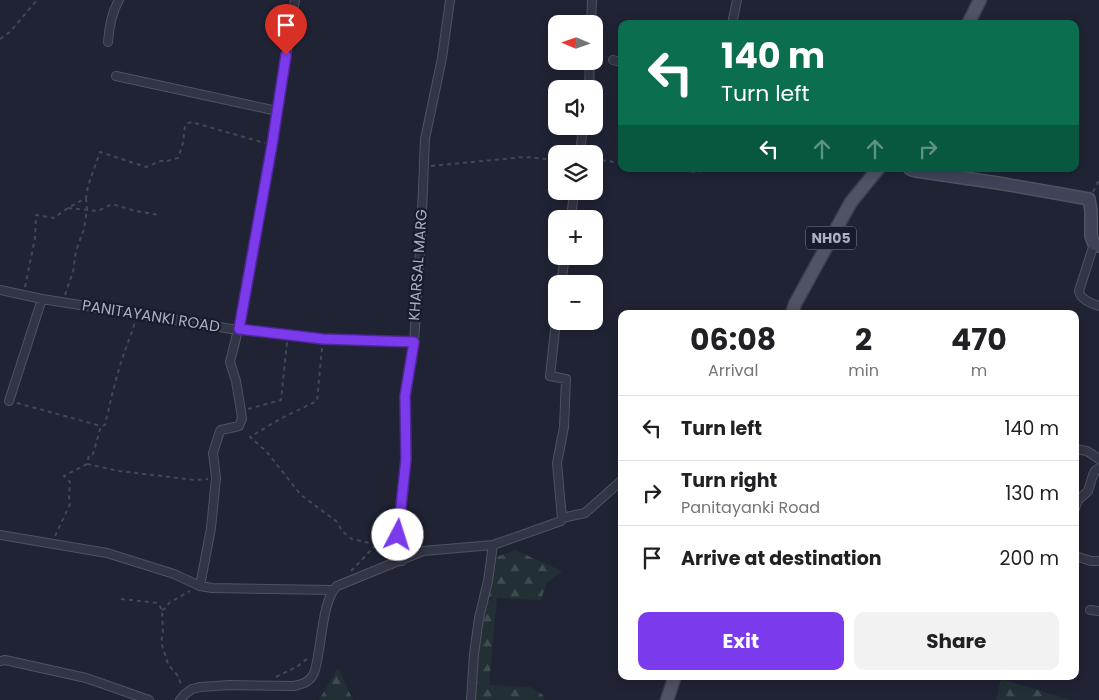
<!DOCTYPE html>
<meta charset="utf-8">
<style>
body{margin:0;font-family:Poppins,sans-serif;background:#f2f2f2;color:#202124;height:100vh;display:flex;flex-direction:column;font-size:19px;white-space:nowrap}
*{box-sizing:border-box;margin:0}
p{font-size:16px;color:#757577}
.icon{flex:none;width:28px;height:28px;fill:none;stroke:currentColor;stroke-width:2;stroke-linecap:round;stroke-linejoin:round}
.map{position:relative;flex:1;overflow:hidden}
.details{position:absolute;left:618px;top:310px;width:461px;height:370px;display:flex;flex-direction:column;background:#fff;border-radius:10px;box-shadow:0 2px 12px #0003}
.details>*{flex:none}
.top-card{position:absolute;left:618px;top:20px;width:461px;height:152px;border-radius:10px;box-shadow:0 2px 12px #0003;background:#0b6e4f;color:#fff;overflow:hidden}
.needle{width:32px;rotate:272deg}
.buttons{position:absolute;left:548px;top:15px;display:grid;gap:10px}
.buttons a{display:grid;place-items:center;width:55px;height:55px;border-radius:10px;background:#fff;box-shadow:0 2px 12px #0003;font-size:25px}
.pin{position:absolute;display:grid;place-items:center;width:42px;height:42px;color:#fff;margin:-51px -21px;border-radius:50% 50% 50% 0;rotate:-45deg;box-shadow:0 0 5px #0007}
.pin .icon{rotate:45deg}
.me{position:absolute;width:55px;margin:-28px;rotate:5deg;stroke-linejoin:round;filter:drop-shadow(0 0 4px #0008)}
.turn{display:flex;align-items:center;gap:18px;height:105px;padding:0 20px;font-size:22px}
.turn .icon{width:65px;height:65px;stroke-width:2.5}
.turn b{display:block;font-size:35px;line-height:42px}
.lanes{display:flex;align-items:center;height:48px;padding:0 20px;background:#0003;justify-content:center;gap:25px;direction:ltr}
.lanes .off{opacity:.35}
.eta{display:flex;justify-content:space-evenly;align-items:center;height:85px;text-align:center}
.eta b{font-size:30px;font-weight:700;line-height:35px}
.button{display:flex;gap:10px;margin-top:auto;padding:10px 20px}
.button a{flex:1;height:58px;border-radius:10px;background:#7c3aed;color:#fff;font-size:20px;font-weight:700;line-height:58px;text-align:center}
.button a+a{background:#f2f2f2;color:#202124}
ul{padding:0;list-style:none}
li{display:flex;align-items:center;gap:15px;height:65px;padding:0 20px;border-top:1px solid #e0e0e0}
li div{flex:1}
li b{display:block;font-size:19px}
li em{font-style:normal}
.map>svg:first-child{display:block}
</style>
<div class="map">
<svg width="1099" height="700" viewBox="0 0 1099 700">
<defs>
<pattern id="forest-firs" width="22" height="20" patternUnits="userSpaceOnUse" patternTransform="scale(1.25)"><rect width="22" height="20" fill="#223036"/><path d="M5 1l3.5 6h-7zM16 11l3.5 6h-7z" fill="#3f4b51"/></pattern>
</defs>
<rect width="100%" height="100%" fill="#1f2334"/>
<path fill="url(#forest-firs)" d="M 515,550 L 562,571 L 546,584 L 541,600 L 497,598 L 489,685 L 530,687 L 543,695 L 544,700 L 473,700 L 483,604 L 494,598 L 484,597 L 491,559 Z
M 338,668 L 353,700 L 319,700 Z
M 1001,679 L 1071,700 L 996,700 Z"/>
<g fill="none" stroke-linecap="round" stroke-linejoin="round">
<g stroke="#4f5263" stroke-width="10">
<path id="street" d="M 591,24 L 592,0
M 732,24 L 737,0
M 108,42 C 109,28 112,12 119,0
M 613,60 L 621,62
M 116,76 L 277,111
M 589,89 L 590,61
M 580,154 L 583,126
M 571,219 L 574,191
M 1094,244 L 1079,291 C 1080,299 1092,304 1099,306
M 561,284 L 565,256
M 0,290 L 42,299 L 238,330 L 239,329 L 323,339 L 414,342
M 556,321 L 550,376 L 566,379 L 564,427 L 557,463 L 562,518
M 239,329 L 272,145 L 295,0
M 9,401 L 42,299
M 1075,449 L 1087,451 L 1099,459
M 1075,508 L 1078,500 L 1088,491 L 1093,475 L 1095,471 L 1099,468
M 0,535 L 107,553 L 174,574 L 200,586 L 212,588 L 333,590
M 1075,556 L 1091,561 L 1099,561
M 402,561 L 398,550 L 398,535 L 406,459 L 405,396 L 414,342 L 421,236 L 425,139 L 442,58 L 450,0
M 200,586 L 211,528 L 216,478 L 213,453 L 220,431 L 221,430 L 239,426 L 242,419 L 241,411 L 236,381 L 230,362 L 238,330
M 1090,610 L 1099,611
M 0,661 L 5,660 L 86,678 L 149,700
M 180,700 L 185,694 L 192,689 L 200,687 L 229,685 L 294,686 C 303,684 310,682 314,673 C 322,651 321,601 337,586 L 423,551 L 493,545 L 561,521 L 562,518 L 585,513 L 621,481
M 471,700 L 474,654 L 479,618 L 488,581 L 493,545"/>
</g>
<g stroke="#4f5263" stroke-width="14">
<path id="secondary" d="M 910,169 L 916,171 L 998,183 L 1089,199 L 1091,211 L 1091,236 L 1094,244 L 1099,246"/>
</g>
<g stroke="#3b3e4e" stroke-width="15">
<path id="primary" d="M 968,24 L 980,0
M 792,314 L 795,304 L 851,202 L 878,169
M 667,700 L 675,676"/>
</g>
<path stroke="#3e4b53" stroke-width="2" stroke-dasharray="4 4" stroke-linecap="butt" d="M 0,39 L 10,32 L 37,0
M 594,159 L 621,163
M 431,166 L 524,157 L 556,160
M 659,169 L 699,172 L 700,169
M 1093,192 L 1099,180
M 68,208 L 98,211 L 112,204 L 136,211 L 159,215
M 25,287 L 35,238 L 36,215 L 54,218 L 68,208 L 86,198 L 88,186 L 100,152 L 146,167 L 161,161 L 167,161 L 178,158 L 183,143 L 185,125 L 191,122 L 265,143
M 65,295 L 73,272 L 76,251 L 84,229 L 87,209 L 86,198
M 322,348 L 317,401 L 280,419 L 250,437 L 266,451 L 301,495 L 336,521 L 343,532 L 352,539 L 391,548
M 17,403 L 101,426
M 248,409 L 281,400 L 287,342
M 87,464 L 119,471 L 195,480 L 208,479
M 55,536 L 70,504 L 69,497 L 70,482 L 64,476 L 87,464 L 89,455 L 93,454 L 101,426 L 105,425 C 111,399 117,372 126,348 C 129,339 133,331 135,321
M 351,571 L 373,548 L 388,533 L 391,534
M 121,599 L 158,603 L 162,610 L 163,634 L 161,642 L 164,651 L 168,664 L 178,676 L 182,687
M 162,610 L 166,608 L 169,603 L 190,591
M 276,677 L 298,666 L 308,658"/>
<use href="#street" stroke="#323545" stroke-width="8"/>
<use href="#secondary" stroke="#404358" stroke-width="11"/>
<use href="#primary" stroke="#505365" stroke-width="12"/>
</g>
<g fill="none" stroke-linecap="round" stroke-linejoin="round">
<g stroke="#51269a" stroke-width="12">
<path id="route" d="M 286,55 L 272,145 L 239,329 L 323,339 L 414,342 L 405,396 L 406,459 L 398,535"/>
</g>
<use href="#route" stroke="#7c3aed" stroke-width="9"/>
</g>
<g text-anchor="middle" stroke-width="4.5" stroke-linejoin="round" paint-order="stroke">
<rect fill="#181b29" stroke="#7f8395" stroke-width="1" x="806" y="226.5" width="50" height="23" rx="4"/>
<g font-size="14" font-weight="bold" fill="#abafc3">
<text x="831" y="243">NH05</text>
</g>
<g font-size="15" fill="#abafc3" stroke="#181b29">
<text transform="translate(418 265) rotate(-86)" y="5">KHARSAL MARG</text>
<text transform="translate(151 316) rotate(9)" y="5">PANITAYANKI ROAD</text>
</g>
</g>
</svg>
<div class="buttons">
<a><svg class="needle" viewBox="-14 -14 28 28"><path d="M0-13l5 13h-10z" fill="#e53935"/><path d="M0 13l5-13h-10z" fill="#757577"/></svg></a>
<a><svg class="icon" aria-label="sound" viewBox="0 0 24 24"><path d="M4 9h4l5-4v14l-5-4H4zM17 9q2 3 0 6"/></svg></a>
<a><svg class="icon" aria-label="layers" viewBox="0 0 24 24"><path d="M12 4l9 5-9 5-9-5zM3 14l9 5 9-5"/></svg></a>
<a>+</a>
<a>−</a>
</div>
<div class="pin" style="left:286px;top:55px;background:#d93025"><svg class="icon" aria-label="arrive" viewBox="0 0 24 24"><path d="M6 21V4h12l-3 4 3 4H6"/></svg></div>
<svg class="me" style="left:398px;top:535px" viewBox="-20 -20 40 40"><circle r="19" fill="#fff"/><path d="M0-13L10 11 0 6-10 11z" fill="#7c3aed"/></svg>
<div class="top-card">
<div class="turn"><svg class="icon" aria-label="left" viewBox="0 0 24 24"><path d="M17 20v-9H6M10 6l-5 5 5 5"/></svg><div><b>140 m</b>Turn left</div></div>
<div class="lanes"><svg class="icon" aria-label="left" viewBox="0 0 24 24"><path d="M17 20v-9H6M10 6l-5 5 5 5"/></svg><svg class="icon off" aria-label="ahead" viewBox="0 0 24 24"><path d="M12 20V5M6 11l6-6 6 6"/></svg><svg class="icon off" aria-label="ahead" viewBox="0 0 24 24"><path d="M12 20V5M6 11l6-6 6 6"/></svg><svg class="icon off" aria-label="right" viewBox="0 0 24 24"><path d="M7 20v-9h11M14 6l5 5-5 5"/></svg></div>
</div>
<section class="details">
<div class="eta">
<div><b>06:08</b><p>Arrival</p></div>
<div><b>2</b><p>min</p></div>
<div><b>470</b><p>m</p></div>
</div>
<ul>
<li><svg class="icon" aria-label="left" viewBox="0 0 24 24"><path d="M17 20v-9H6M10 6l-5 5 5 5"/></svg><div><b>Turn left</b></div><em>140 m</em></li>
<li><svg class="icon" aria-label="right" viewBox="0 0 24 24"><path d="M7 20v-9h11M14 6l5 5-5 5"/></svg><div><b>Turn right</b><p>Panitayanki Road</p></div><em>130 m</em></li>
<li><svg class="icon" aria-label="arrive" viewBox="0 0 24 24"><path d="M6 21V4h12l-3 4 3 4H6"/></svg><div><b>Arrive at destination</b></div><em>200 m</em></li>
</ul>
<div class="button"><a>Exit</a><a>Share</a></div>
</section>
</div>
